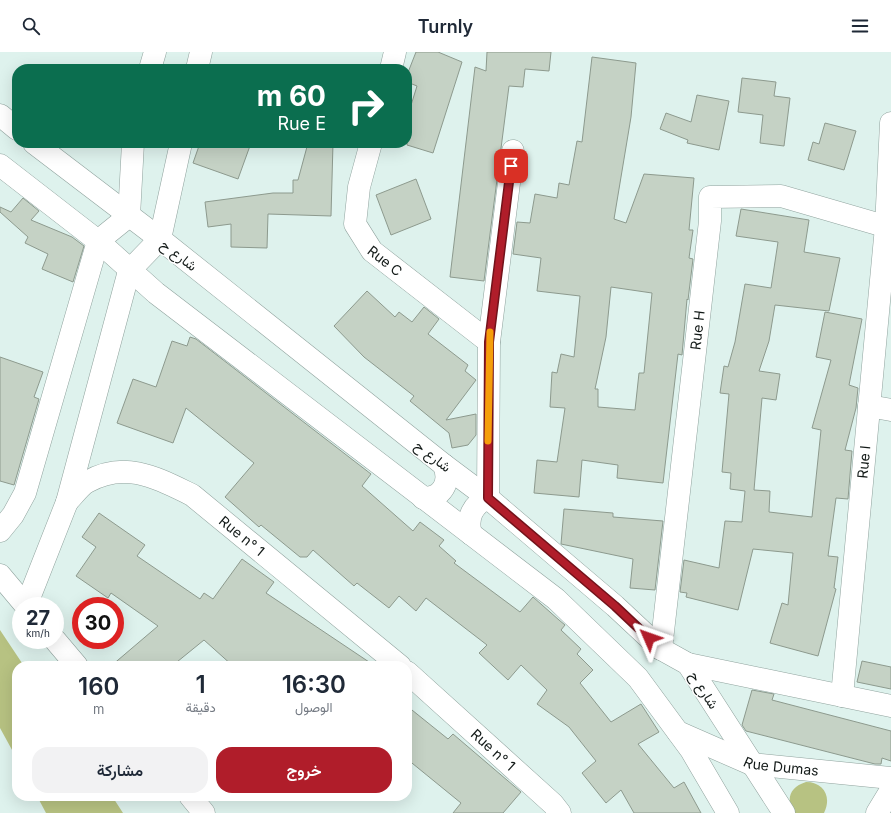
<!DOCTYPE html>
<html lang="ar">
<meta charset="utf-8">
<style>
body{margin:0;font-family:Inter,Vazirmatn,sans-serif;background:#f2f2f3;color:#1f2937;direction:rtl;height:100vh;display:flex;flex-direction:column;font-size:15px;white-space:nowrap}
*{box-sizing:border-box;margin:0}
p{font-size:13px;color:#747a83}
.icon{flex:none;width:22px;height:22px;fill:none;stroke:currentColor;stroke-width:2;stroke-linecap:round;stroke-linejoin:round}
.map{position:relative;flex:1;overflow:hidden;direction:ltr}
.side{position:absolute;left:12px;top:609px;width:400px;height:140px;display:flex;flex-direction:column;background:#fff;border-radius:16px;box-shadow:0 4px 16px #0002;direction:rtl}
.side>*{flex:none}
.top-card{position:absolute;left:12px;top:12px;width:400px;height:84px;border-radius:16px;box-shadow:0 4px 16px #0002;direction:rtl;background:#0b6e4f;color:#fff;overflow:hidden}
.speed{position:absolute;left:12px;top:545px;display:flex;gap:8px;font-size:20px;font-weight:700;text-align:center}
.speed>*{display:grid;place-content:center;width:52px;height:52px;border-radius:50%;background:#fff;box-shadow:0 4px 16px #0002;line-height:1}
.speed small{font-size:10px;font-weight:400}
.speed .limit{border:6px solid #d22;background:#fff;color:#111}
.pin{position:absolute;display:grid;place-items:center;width:34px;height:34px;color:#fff;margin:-17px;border-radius:8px;box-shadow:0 2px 6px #0006}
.me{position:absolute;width:44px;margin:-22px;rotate:313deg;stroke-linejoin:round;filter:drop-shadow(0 0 3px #0008)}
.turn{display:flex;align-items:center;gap:14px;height:84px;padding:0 20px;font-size:18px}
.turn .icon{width:52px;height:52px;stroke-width:2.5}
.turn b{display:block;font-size:28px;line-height:34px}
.eta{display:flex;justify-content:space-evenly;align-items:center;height:68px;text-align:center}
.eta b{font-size:24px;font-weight:600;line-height:28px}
.button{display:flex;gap:8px;margin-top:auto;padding:8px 20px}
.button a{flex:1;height:46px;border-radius:16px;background:#b01d2a;color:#fff;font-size:16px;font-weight:600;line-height:46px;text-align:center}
.button a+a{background:#f2f2f3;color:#1f2937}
header{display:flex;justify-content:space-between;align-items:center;height:52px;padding:0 20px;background:#fff;font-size:18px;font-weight:600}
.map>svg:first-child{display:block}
</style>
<header><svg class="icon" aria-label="menu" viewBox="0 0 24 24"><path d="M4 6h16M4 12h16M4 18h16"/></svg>Turnly<svg class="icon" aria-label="search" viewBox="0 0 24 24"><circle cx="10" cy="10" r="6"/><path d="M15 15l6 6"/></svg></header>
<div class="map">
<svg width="891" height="761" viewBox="0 0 891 761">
<rect width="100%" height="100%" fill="#def2ed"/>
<path fill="#b7c282" d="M 0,578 L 24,614 L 17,614 L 17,707 L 0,676 Z
M 806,730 C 824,730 832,745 824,761 L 793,761 C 786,746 790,735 806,730 Z
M 37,744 L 112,744 L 123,761 L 46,761 Z"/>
<path fill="#c5d2c5" stroke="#8d9a8e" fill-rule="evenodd" d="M 416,0 L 438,0 L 462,10 L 433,101 L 407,93 L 407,66 L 417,34 L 407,30 L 407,23 Z
M 487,0 L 551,0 L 549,19 L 525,17 L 523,35 L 509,34 L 484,229 L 450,225 L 475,15 L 486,19 Z
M 592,5 L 636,11 L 631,65 L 614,167 L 626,171 L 644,122 L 694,126 L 689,178 L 693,178 L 689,206 L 693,207 L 688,248 L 687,247 L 682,303 L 678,302 L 663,431 L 617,426 L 618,413 L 582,408 L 579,445 L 534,441 L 537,408 L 557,410 L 565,356 L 550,355 L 552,320 L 557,321 L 561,302 L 574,305 L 580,244 L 537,239 L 541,206 L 513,202 L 517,170 L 530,171 L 535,142 L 557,146 L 559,131 L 569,133 L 577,89 L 582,90 ZM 611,235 L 652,241 L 644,321 L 639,321 L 635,358 L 598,355 L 598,337 L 595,337 L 606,285 Z
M 742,26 L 776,30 L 774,44 L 790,46 L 784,94 L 760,91 L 763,63 L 738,60 Z
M 697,43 L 729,49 L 719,98 L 687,91 L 688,88 L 660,77 L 666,61 L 691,70 Z
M 825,71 L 856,79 L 844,118 L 808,108 L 813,90 L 819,92 Z
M 200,91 L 251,91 L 238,127 L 193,111 Z
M 308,91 L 333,91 L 331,164 L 268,162 L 267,196 L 231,195 L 231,172 L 208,175 L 205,150 L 273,141 L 293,141 L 293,128 L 298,128 Z
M 416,127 L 431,167 L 391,183 L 376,143 Z
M 23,146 L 39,159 L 31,168 L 72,185 L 84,194 L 73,230 L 42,217 L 48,202 L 25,191 L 28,185 L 0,160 L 0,155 L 11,160 Z
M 741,157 L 809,168 L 804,200 L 840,206 L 829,259 L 775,253 L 769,289 L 759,319 L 780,322 L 776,348 L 762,346 L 754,438 L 770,439 L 769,460 L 812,465 L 821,378 L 812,376 L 831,308 L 816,305 L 825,260 L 862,267 L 849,333 L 858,336 L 856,356 L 845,398 L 852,399 L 848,447 L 836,446 L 828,504 L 838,505 L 834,536 L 836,537 L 818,604 L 770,591 L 782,551 L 788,553 L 793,501 L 753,497 L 738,558 L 686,545 L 687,541 L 680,540 L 684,508 L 719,516 L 725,469 L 742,470 L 745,439 L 730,437 L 731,421 L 722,420 L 729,342 L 720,341 L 724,314 L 728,315 L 735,290 L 745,232 L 771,236 L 778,190 L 736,184 Z
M 367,239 L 395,265 L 399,260 L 412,270 L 424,255 L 439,267 L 428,282 L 468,313 L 465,319 L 476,328 L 446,368 L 476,362 L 476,383 L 468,393 L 452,396 L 449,381 L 410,349 L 414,344 L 364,305 L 334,274 Z
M 190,285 L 196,287 L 371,422 L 362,434 L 413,479 L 420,470 L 444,488 L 439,494 L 456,509 L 454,511 L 520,560 L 533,545 L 559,568 L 565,573 L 561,578 L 581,597 L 577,602 L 593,618 L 580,631 L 611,670 L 641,652 L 659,680 L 638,692 L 674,736 L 684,730 L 701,761 L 634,761 L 621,738 L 606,751 L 582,721 L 596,709 L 569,675 L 537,652 L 547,638 L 521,613 L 508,628 L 479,601 L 487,593 L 426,546 L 416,559 L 399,544 L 389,556 L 357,531 L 354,534 L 313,498 L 307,505 L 300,505 L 261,473 L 259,475 L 225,445 L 254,411 L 186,356 L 173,391 L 117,371 L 133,327 L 156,335 L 172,289 L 187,294 Z
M 0,305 L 43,320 L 34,345 L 39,347 L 14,433 L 0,429 Z
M 564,457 L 613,461 L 613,465 L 663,469 L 655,538 L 630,536 L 633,507 L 561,492 Z
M 99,461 L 145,493 L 137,504 L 200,547 L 204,541 L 213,547 L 242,507 L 274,530 L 266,541 L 375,614 L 233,614 L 204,588 L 172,614 L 111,614 L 158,574 L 111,541 L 108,546 L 76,524 L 96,495 L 82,485 Z
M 862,609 L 891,615 L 891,637 L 857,630 Z
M 752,638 L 774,642 L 772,648 L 891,679 L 891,709 L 882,706 L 881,712 L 875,712 L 746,679 L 742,673 Z
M 407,654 L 448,687 L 453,682 L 521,740 L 503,761 L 453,761 L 461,751 L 407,707 Z"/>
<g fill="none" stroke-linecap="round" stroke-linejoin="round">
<g stroke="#90a39e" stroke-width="23">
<g id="street">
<path d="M 150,17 L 155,0"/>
<path d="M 197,17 L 201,0"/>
<path d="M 391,17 L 395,0"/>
<path d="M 0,63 L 17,77"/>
<path d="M 34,91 L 160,187 L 444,413 L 488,446 L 615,554 L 661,597 L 688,612 L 784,761"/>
<path id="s1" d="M 371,91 L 359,135 L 355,172 L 372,199 L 489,290"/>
<path d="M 0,113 L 98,189 L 156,241 L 556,547 L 638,626 L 691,698 L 728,761"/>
<path d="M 869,354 L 891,358"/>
<path d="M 423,446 C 442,446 451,431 444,413"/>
<path id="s2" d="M 67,450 C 73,444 80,434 87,430 C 125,408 157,426 192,443 L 400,614"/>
<path d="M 0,479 L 13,463 L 25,441 L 98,189 L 129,164 L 133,91"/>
<path d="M 471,482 C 466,466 473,452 488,446 L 489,290 L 513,99"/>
<path d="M 26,554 L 67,450 L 129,219 L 160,187 L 181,91"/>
<path id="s3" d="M 661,597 L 710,169 L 710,145 L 781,144 L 891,176"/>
<path d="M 688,612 L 891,654"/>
<path id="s4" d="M 407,620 L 553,752 L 560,761"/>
<path id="s5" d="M 842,644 L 886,175 L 891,71"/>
<path id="s6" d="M 678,680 L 751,712 L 891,726"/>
<path d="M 877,761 L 891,738"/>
</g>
</g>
<g stroke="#90a39e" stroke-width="23">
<path id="primary" d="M 0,523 L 26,554
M 55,588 L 77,614
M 190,744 L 204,761"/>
</g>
<use href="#street" stroke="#fff" stroke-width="22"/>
<use href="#primary" stroke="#fff" stroke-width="22"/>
</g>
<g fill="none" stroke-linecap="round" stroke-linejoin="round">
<g stroke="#72131b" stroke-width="10">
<path id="route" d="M 511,114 L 489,290 L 488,446 L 615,554 L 649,586"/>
</g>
<use href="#route" stroke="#b01d2a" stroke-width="7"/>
<path stroke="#f59e0b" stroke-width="7" d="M 488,389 L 490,280"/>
</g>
<g text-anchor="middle" stroke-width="3" stroke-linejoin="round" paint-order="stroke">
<g font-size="14" fill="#121917" stroke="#fff">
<text transform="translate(179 203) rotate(38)" y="5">شارع ح</text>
<text dy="5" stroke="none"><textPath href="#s1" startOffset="131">Rue C</textPath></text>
<text dy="5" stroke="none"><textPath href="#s3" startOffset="321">Rue H</textPath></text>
<text transform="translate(433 404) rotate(38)" y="5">شارع ح</text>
<text dy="5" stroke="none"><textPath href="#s5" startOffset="235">Rue I</textPath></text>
<text dy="5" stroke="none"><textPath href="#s2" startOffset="204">Rue n° 1</textPath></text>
<text transform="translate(704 638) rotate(58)" y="5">شارع ح</text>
<text dy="5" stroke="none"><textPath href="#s4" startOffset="116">Rue n° 1</textPath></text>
<text dy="5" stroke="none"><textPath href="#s6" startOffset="110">Rue Dumas</textPath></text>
</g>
</g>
</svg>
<div class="speed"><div>27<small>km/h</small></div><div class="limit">30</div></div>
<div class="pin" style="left:511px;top:114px;background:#d93025"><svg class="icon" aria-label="arrive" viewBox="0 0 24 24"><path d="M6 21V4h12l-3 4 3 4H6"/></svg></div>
<svg class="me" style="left:649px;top:586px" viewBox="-20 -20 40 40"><path d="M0-17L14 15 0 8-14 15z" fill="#b01d2a" stroke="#fff" stroke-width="4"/></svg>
<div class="top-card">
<div class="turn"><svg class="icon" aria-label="right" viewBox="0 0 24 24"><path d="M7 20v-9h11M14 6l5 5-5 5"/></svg><div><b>60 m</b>Rue E</div></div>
</div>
<section class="side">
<div class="eta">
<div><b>16:30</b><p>الوصول</p></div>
<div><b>1</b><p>دقيقة</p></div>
<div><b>160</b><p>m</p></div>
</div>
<div class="button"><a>خروج</a><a>مشاركة</a></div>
</section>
</div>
